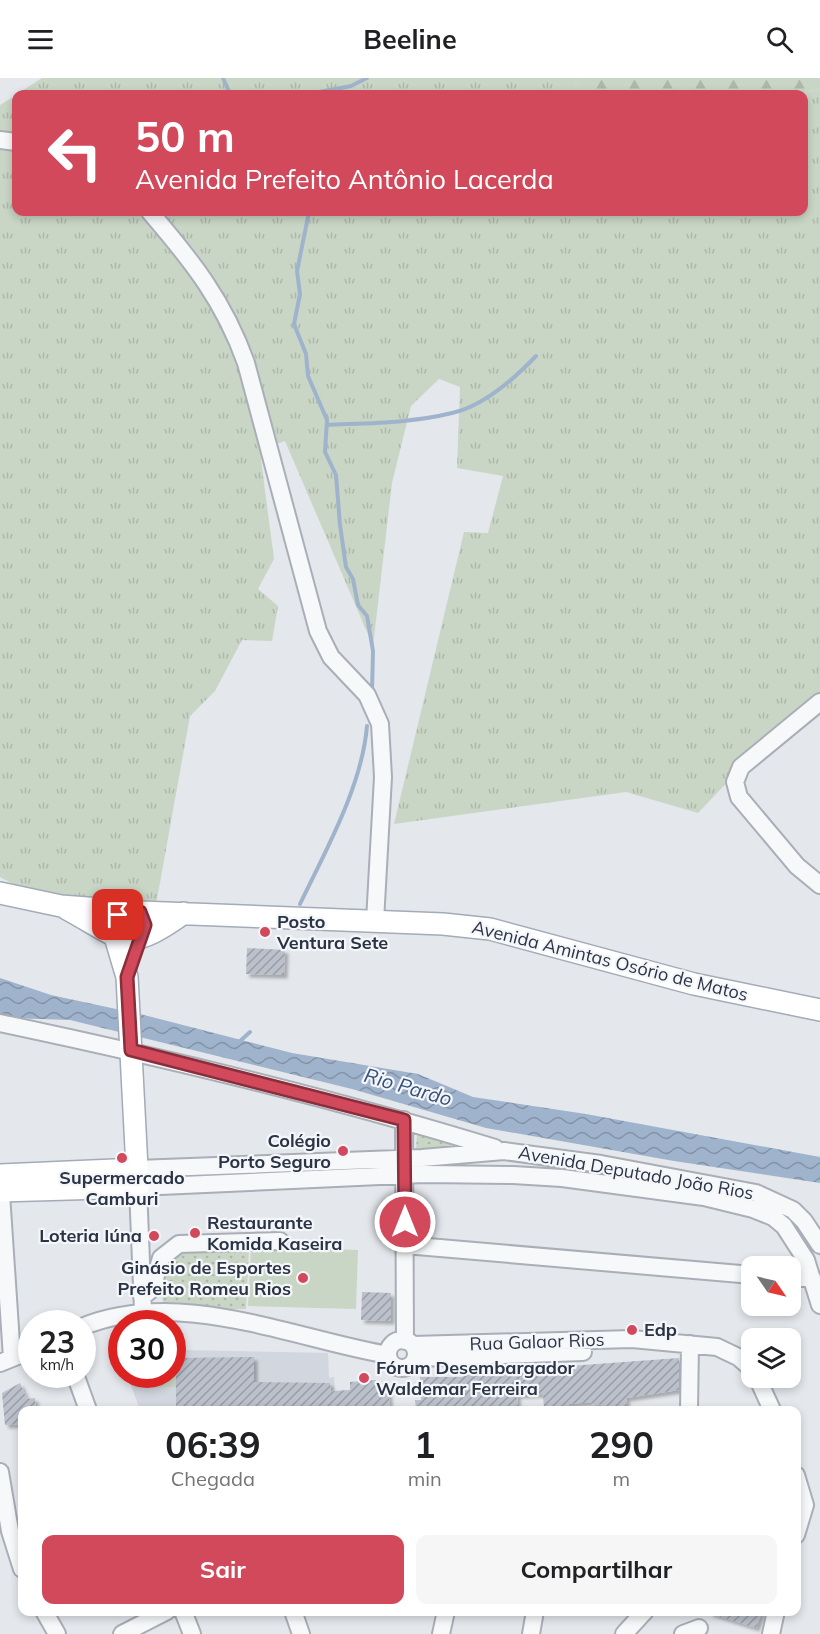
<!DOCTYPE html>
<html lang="pt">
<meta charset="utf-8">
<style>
body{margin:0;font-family:Mulish,sans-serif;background:#f6f6f6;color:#202124;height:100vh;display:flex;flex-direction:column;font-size:22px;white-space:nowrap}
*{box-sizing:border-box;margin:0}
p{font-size:20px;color:#757577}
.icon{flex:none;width:33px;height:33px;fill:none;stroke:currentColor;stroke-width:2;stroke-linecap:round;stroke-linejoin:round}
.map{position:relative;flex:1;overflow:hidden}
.sheet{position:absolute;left:18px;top:1328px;width:783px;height:210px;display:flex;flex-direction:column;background:#fff;border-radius:12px;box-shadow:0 3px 9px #0003}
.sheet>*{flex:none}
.top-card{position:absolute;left:12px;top:12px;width:796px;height:126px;border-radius:12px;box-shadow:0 3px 9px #0003;background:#d1495b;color:#fff;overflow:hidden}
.needle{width:39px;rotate:124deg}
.fabs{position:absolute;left:741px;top:1178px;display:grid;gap:12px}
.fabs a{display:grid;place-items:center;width:60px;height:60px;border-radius:12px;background:#fff;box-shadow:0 3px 9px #0003;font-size:30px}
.speed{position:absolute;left:18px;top:1232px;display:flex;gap:12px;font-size:30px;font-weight:700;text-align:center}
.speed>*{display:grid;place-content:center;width:78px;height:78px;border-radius:50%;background:#fff;box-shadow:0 3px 9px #0003;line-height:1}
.speed small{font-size:15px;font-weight:400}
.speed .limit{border:9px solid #d22;background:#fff;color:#111}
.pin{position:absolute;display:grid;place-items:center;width:51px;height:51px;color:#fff;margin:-26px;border-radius:12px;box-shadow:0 3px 9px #0006}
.me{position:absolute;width:66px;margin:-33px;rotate:0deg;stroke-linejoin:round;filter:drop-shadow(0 0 4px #0008)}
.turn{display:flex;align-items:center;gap:21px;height:126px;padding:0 24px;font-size:27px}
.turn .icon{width:78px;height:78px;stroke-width:2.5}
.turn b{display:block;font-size:42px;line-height:51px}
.eta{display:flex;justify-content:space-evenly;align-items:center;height:102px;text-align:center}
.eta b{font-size:36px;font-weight:700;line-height:42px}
.primary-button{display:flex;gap:12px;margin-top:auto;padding:12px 24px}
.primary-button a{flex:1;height:69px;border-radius:12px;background:#d1495b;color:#fff;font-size:24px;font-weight:700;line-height:69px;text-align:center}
.primary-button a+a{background:#f6f6f6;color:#202124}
header{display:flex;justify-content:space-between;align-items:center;height:78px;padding:0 24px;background:#fff;font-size:27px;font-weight:700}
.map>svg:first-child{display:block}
</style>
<header><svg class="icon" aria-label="menu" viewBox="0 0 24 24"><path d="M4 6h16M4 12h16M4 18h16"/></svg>Beeline<svg class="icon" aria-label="search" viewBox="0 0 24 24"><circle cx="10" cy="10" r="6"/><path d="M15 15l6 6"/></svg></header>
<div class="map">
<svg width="820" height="1556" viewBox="0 0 820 1556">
<defs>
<pattern id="grass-tufts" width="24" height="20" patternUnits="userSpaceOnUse" patternTransform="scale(1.5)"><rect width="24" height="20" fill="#c9d6c5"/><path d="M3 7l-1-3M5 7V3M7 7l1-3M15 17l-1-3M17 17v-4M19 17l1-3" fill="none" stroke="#adb8ab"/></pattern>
<pattern id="forest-firs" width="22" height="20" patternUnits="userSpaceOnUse" patternTransform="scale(1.5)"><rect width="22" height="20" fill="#c9d6c5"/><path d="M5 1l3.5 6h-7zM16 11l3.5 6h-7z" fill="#adb8ab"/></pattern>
<pattern id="park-dots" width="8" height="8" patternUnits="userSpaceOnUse" patternTransform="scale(1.5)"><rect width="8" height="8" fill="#c9d6c5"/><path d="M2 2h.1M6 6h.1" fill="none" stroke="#adb8ab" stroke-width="1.8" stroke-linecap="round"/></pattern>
<pattern id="water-waves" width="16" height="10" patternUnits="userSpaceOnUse" patternTransform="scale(1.5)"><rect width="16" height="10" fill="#9fb4cc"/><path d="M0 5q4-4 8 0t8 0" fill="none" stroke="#8293a7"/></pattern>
<pattern id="building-hatch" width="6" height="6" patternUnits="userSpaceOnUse" patternTransform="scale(1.5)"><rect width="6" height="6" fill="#bbc0ca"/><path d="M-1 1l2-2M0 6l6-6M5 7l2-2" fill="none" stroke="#989da6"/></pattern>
<filter id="shadow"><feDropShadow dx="3.5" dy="3.5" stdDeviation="1.5" flood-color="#0004"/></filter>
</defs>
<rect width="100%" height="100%" fill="#e4e7ec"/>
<path fill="#d2d6de" d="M 173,1246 L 176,1246 L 179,1272 L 328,1275 L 329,1300 L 334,1299 L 336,1332 L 140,1332 L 127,1296 L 172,1296 Z"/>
<path fill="url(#grass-tufts)" d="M 42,0 L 580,0 L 571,16 L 17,16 Z
M 820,10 L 820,630 L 738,693 L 698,735 L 626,714 L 394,746 L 464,454 L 488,455 L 503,398 L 457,390 L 460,309 L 439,301 L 411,328 L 392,405 L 373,568 L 285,363 L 270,368 L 261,382 L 274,481 L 258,511 L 278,528 L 272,563 L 242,562 L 215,613 L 190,638 L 156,827 L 30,815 L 0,799 L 0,27 L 16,17 L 16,134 L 804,134 L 804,16 L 801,16 Z"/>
<path fill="url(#forest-firs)" d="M 580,0 L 820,0 L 820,10 L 801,16 L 571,16 Z"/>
<path fill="url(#park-dots)" d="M 417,1054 L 471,1070 L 416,1074 Z
M 249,1171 L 246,1231 L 176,1232 L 163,1225 L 160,1191 L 173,1174 Z"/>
<path fill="#c9d6c5" d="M 251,1169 L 358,1172 L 356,1231 L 248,1228 Z
M 173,1249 L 176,1249 L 176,1309 L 134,1310 L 134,1296 L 172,1296 Z"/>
<path fill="url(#water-waves)" d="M 0,900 L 51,917 L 144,937 L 292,975 L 418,996 L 473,1019 L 586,1036 L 820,1079 L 820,1105 L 674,1083 L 486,1050 L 352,1011 L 70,942 L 9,940 L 0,937 Z"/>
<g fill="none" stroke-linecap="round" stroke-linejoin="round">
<path stroke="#9fb4cc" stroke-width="4" d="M 223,0 L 230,16
M 309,16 L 351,8 L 367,0
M 309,134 L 297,193 L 300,216 L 294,246 L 306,276 L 308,298 L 327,342 L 325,374 L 336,397 L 340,447 L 346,489 L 353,501 L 358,527 L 367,538 L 373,573 L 372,613
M 327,347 C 369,345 412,345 452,335 C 484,328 514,301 536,278
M 300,826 C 326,772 362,708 367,648
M 239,964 L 250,954"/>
</g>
<path fill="url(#building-hatch)" filter="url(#shadow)" d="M 247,870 L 285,872 L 284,897 L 246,896 Z
M 362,1214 L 391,1215 L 391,1243 L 361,1242 Z
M 254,1279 L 254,1304 L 330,1305 L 331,1313 L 350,1312 L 350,1304 L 376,1302 L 376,1309 L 388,1308 L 390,1332 L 176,1332 L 176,1280 Z
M 679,1280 L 679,1312 L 626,1320 L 627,1329 L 601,1331 L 601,1326 L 593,1327 L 592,1324 L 569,1326 L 569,1331 L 544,1332 L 543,1316 L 517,1317 L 518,1332 L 416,1332 L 415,1322 L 421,1322 L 420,1299 L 463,1299 L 462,1296 Z
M 20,1305 L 27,1321 L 35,1320 L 36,1332 L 22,1332 L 22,1346 L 5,1347 L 2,1315 Z
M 710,1533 L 762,1533 L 756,1550 L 709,1535 Z"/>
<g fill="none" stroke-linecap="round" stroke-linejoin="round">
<g stroke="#a9aeb7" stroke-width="20">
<path id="minor" d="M 0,62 L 16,64
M 150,134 C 192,183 224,223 246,285 L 318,553 L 331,579 L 367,617 L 380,646 L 383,699 L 375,843
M 820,624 L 741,689 L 735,704 L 739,719 L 797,788 L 820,807
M 0,945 C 166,980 333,1020 495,1070
M 404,1042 L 405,1263
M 137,1091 L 422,1080 L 504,1073 L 601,1086 L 756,1115 L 793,1132 L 804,1143 L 820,1167
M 0,1101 L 12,1280
M 405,1167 L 752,1197
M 790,1200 L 812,1200
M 142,1219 L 152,1211 L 161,1180 L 179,1166 L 280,1163
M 143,1233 L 138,1109 L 424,1096 L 513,1097 L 562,1100 L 704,1119 L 753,1131 L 773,1139 L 784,1148 L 806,1182 L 820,1227
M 82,1249 C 179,1209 291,1260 388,1277
M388 1276a14 14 0 1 1 28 0a14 14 0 1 1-28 0Z
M 413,1267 L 632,1261 L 717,1269 L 738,1279 L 752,1291
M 416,1280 L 583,1274
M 0,1285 L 32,1272
M 75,1296 L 88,1332
M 757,1299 L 772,1332
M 689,1332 L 690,1266
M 0,1394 L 10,1453 L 22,1491
M 796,1397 L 805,1427
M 796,1457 L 805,1427
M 44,1533 L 57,1556
M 183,1533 L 192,1556
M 293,1533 L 301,1556
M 122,1556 L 167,1533
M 441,1556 L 446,1533
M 531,1556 L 535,1533
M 624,1556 L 645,1533
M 683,1556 L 699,1550
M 771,1556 L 776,1533"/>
</g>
<g stroke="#a3abb8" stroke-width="24">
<path id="major" d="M 0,815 L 61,828 L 140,834 L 443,846 L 490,851 L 694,906 L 820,932
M 67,831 C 124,862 125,877 184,835
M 0,1097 L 137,1091
M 0,1113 L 138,1109 L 127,899 L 113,852 L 120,832"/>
</g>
<use href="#minor" stroke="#f7f8fa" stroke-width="16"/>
<use href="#major" stroke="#fff" stroke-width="21"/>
</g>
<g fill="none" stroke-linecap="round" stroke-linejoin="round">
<g stroke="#882f3b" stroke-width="15">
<path id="route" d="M 118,837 L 120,832 L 140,834 L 145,847 L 127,899 L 131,972 L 404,1042 L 405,1144"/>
</g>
<use href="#route" stroke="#d1495b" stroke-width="10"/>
</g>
<g fill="#d1495b" stroke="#f4f6f9" stroke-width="2">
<circle cx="265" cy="854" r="6"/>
<circle cx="343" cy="1073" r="6"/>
<circle cx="122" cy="1080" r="6"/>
<circle cx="195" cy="1155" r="6"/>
<circle cx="154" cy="1158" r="6"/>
<circle cx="303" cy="1200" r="6"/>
<circle cx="632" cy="1252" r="6"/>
<circle cx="364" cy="1300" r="6"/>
</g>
<g text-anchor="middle" stroke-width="4.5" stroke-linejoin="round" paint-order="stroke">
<g font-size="18" font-weight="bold" fill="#2b3445" stroke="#f4f6f9" text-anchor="start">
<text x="277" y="850">Posto<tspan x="277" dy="21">Ventura Sete</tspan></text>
<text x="331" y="1069" text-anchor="end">Colégio<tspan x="331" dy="21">Porto Seguro</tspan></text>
<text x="122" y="1106" text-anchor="middle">Supermercado<tspan x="122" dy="21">Camburi</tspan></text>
<text x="207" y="1151">Restaurante<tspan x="207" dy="21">Komida Kaseira</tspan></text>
<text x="142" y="1164" text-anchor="end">Loteria Iúna</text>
<text x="291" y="1196" text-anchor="end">Ginásio de Esportes<tspan x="291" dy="21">Prefeito Romeu Rios</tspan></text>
<text x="644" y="1258">Edp</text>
<text x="376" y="1296">Fórum Desembargador<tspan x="376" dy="21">Waldemar Ferreira</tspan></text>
</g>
<g font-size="18" fill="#2b3445" stroke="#f4f6f9">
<text transform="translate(610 883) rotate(14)" y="6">Avenida Amintas Osório de Matos</text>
<text transform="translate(636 1095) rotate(10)" y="6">Avenida Deputado João Rios</text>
<text transform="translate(537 1264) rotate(-2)" y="6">Rua Galaor Rios</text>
</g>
<g font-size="20" font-style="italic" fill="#34527a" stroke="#f4f6f9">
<text transform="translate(408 1009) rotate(16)" y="7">Rio Pardo</text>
</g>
</g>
</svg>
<div class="fabs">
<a><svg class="needle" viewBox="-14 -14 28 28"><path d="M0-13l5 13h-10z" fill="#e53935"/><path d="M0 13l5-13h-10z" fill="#757577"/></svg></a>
<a><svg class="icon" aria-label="layers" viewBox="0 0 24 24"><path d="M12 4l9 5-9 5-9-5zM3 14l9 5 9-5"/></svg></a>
</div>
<div class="speed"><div>23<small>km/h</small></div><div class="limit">30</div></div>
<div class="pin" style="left:118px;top:837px;background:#d93025"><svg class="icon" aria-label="arrive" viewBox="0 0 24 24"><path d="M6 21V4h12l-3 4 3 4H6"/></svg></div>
<svg class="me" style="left:405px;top:1144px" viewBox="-20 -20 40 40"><circle r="17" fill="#d1495b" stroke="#fff" stroke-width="3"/><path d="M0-11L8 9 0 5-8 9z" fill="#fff"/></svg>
<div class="top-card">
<div class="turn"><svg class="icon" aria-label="left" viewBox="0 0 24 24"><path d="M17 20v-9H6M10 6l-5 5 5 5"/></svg><div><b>50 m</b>Avenida Prefeito Antônio Lacerda</div></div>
</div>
<section class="sheet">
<div class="eta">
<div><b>06:39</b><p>Chegada</p></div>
<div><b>1</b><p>min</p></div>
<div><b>290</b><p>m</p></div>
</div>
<div class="primary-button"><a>Sair</a><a>Compartilhar</a></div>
</section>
</div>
